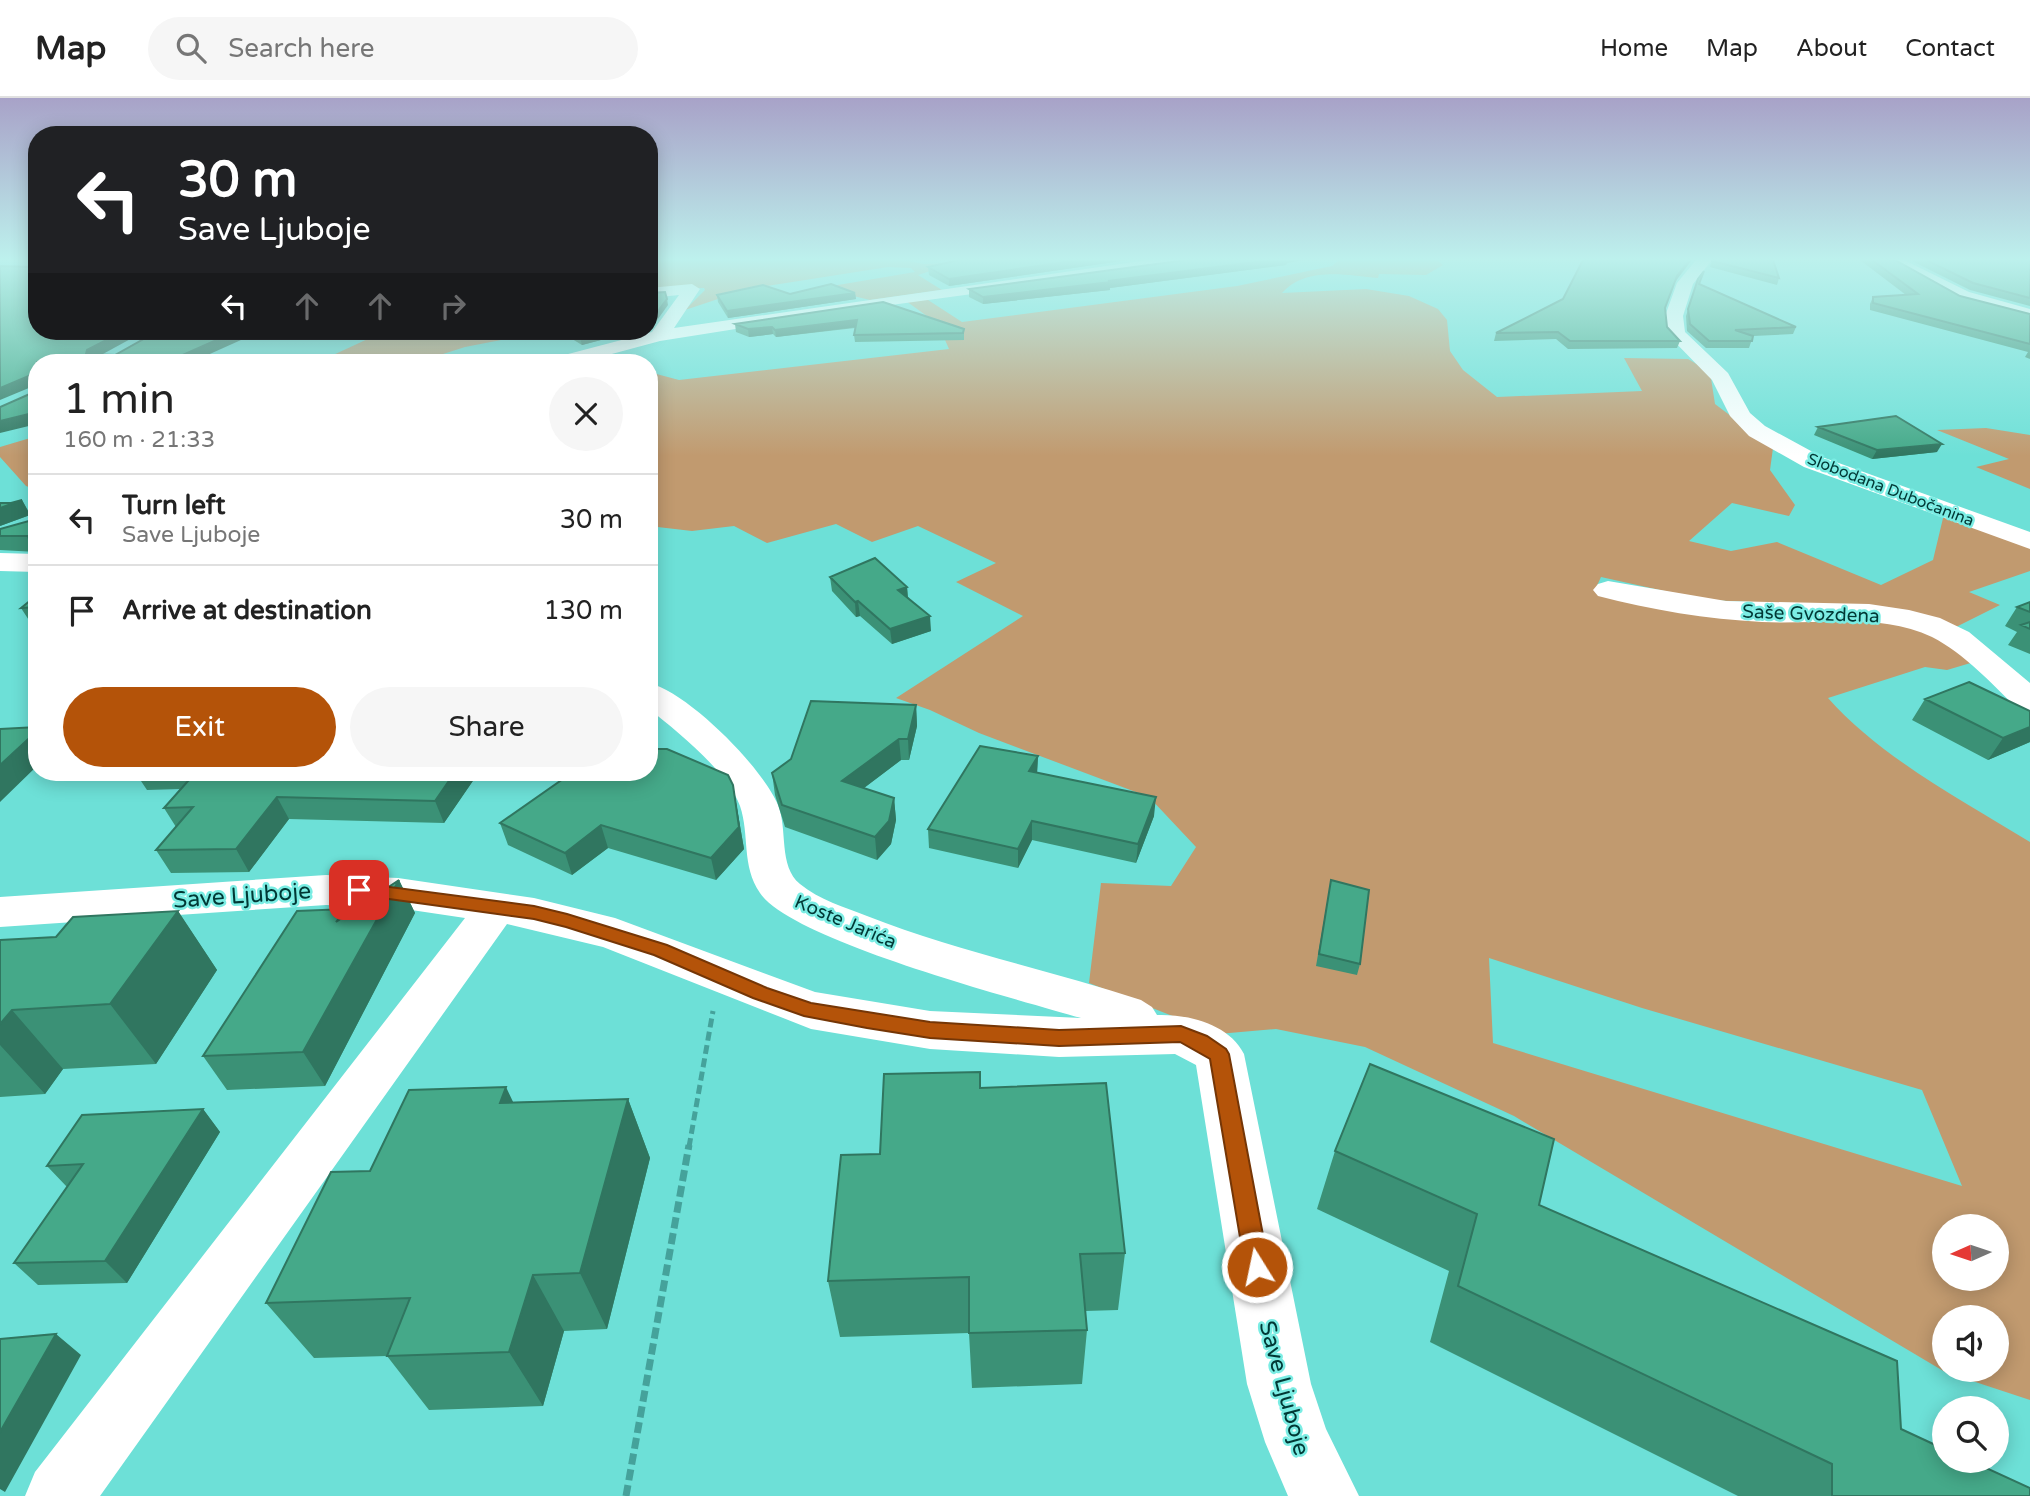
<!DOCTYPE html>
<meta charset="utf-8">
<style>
body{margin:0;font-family:"Varela Round",sans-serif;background:#f6f6f6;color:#222;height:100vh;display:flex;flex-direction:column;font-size:26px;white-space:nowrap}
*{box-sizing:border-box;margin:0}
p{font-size:23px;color:#767676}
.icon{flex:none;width:38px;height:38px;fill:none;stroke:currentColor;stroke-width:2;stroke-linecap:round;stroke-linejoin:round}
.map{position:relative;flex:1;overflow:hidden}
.details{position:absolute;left:28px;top:256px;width:630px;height:427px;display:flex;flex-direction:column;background:#fff;border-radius:28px;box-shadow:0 4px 18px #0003}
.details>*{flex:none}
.hud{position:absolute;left:28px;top:28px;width:630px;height:214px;border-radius:28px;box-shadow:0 4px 18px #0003;background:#202124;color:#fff;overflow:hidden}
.needle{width:46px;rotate:267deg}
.tools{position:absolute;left:1932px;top:1116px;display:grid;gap:14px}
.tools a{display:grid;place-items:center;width:77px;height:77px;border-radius:50%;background:#fff;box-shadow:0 4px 18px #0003;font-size:35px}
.pin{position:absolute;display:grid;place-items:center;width:60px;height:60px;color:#fff;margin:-30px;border-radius:14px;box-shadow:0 4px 10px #0006}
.me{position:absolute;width:77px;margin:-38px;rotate:350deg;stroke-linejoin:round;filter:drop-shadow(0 0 5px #0008)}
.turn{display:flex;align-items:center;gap:24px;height:147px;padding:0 35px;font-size:32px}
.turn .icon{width:91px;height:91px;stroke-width:2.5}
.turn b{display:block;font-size:49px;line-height:60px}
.lanes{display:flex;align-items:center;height:66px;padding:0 35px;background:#0003;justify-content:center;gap:35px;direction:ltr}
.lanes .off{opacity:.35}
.round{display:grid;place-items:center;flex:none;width:74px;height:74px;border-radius:37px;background:#f6f6f6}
.head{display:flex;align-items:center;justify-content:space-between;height:119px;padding:0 35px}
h1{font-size:42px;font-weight:600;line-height:52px}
.cta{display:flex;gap:14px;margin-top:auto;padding:14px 35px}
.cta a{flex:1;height:80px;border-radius:42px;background:#b45309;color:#fff;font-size:28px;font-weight:600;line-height:80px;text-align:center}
.cta a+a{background:#f6f6f6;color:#222}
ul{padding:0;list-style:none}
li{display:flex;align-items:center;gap:21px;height:91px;padding:0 35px;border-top:2px solid #e0e0e0}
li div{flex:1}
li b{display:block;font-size:26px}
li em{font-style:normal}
header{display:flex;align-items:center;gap:42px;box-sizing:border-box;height:98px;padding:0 35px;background:#fff;border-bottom:2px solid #e0e0e0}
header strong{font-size:33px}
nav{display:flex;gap:38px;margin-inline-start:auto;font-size:24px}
.search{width:490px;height:63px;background:#f6f6f6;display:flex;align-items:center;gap:18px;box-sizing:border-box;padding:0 24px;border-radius:38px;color:#767676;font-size:26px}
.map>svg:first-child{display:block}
</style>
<header>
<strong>Map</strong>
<div class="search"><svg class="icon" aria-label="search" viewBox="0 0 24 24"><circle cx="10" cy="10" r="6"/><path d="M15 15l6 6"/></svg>Search here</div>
<nav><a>Home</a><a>Map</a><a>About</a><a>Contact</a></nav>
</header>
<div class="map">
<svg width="2030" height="1398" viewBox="0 0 2030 1398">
<rect width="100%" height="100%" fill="#6de0d7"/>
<path fill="#c19a6f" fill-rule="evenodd" d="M 649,162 L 904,162 L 924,166 L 954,165 L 918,177 L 942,192 L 870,202 L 820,190 L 915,174 L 911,170 L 888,169 L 748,191 L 685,212 L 705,192 L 704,190 L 649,192 Z
M 1339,162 L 1437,162 L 1443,167 L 1426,177 L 1379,176 L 1378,180 C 1347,177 1306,168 1282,195 L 1366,191 L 1409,198 L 1438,211 L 1447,222 L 1450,253 L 1463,272 L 1497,299 L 1642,293 L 1624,260 L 1688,261 L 1710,274 L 1715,306 L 1773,350 L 1770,372 L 1795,407 L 1789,418 L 1732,405 L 1689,443 L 1731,453 L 1777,444 L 1881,487 L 1933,462 L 1944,416 L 2030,447 L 2030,473 L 1969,494 L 2000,507 L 1952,531 L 1858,508 L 1705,502 L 1601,479 L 1595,492 L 1742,521 L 1868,522 L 1909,527 L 1937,539 L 1974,564 L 1947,572 L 1925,569 L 1828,600 C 1880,659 1963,703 2030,744 L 2030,1302 L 1945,1274 L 1514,1018 L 1365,949 L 1276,931 L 1218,936 L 1089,885 L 1101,785 L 1171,788 L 1196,749 L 1149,699 L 979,635 L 930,612 L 896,600 L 1023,518 L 956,484 L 996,465 L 918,428 L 872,444 L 836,426 L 767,445 L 734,428 L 692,433 L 649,428 L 649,347 L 657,345 L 649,326 L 649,274 L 679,282 L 949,251 L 938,226 L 906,203 L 925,200 L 962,224 L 1237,188 L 1332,168 ZM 1489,860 L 1642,910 L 1922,992 L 1962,1088 L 1493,945 ZM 1944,1129 L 1997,1129 L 1997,1181 L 1944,1181 ZM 1944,1220 L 1997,1220 L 1997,1272 L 1944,1272 Z
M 385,233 L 534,233 L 537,235 L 465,249 L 418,264 L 318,264 Z
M 1986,330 L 2030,337 L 2030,391 L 1976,369 L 2009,361 L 1937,332 Z
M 37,338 L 37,392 L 26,388 L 0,359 L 0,349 Z"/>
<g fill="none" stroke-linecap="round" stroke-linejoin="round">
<path stroke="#45a29b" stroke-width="5" stroke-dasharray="9 4.5" stroke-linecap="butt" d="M 689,1049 L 713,913"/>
<path stroke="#45a29b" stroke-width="7" stroke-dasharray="11 5" stroke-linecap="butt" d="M 626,1398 L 689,1047"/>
<path fill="#fff" fill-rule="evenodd" d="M 1148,162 L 1192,162 L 1184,167 L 869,210 L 660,243 L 582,264 L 550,264 L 553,260 L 652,234 L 679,197 L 649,200 L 649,190 L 692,186 L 700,191 L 674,230 Z
M 1696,162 L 1712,162 L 1693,186 L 1683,218 L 1685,234 L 1728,275 L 1750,315 L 1765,328 L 1822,359 L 2030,434 L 2030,451 L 1804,369 L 1749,338 L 1730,318 L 1712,282 L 1667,236 L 1665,218 L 1677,185 Z
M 1884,162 L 1904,162 L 1969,194 L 2030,211 L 2030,222 L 1957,202 Z
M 0,455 L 37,456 L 37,474 L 0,473 Z
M 1608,483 L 1726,503 L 1869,506 L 1909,512 L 1940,520 L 1969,534 L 2030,585 L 2030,614 L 2018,611 C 1991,585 1965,556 1932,539 C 1879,514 1818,527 1762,524 C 1707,521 1651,512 1598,498 L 1593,492 L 1598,486 Z
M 649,585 C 689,595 762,669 778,707 C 788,731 778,768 800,786 C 819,802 845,809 867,818 C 956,853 1050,872 1141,902 L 1152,909 L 1157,917 C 1188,916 1229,926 1244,956 L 1311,1286 L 1326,1331 L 1359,1398 L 1288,1398 L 1265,1344 L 1247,1286 L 1196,967 L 1175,956 L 1059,959 L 930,951 L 811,931 L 603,849 L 507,826 L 100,1398 L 25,1398 L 35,1374 L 465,820 L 398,810 L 326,807 L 0,829 L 0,799 L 326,777 L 398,780 L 534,800 L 615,820 L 815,894 L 930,913 L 1081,920 C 1017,901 793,843 760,795 C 741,767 750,738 740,708 C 728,674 677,633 649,611 Z"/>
</g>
<path fill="#3b9176" d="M 959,162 L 1128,162 L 949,188 L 929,177 L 928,169 Z
M 1186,162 L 1303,162 L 1287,165 L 1286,167 L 1110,190 L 1110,192 L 983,206 L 969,199 L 969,191 Z
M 1712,162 L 1779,180 L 1777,187 L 1710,169 Z
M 1860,162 L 1895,162 L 1960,198 L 2030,216 L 2030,261 L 2025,259 L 2028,254 L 1870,212 L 1870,206 L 1873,199 L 1906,197 Z
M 1910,162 L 2030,162 L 2030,208 L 1970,192 Z
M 1698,181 L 1699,186 L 1796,229 L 1793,236 L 1753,238 L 1749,250 L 1706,250 L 1687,233 L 1686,218 Z
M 1675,184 L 1665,210 L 1667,229 L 1680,243 L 1677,250 L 1568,251 L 1556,241 L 1494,243 L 1496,235 L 1563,201 Z
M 855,195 L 856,201 L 728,220 L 718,204 L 717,197 Z
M 735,226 L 964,231 L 964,242 L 855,244 L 854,237 L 855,230 L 776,239 L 773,236 L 749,239 L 736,234 Z
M 559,233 L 635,233 L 582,247 Z
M 1818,329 L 1937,354 L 1872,361 L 1814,337 Z
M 22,402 L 30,416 L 37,411 L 37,454 L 0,452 L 0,431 L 29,423 L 30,417 L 0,428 L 11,405 Z
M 830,479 L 907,489 L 908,499 L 931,533 L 892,546 L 860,518 L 856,519 L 832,493 Z
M 37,497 L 37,530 L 34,530 L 21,510 Z
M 2030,504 L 2030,556 L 2008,547 L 2017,534 L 2005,528 L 2017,509 Z
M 1925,601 L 2030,613 L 2030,644 L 1988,662 L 1912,622 Z
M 916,607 L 917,628 L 909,662 L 901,662 L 864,690 L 894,700 L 896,722 L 891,746 L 877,762 L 785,729 L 775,697 L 772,675 Z
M 1038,658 L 1037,675 L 1154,718 L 1136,765 L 1032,742 L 1018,770 L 929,750 L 928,731 Z
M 135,674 L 479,674 L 444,725 L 289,721 L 249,774 L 171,775 L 156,752 L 176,729 L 164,710 L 180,691 L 147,692 Z
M 733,687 L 744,751 L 716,782 L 608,750 L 572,777 L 508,747 L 500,725 Z
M 399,782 L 415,815 L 325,988 L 227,992 L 203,958 L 346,811 L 348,816 Z
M 1331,782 L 1360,866 L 1357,877 L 1316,868 Z
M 178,813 L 217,872 L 156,966 L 63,971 L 45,996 L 0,999 L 0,842 L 56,839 Z
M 980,990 L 1125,1155 L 1118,1212 L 1085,1213 L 1087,1232 L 1082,1286 L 972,1290 L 969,1235 L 840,1239 L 828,1183 L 880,1056 Z
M 628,1001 L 650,1060 L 607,1231 L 564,1233 L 543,1308 L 429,1312 L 387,1258 L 314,1260 L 266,1205 L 370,1073 L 513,1004 Z
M 203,1011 L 220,1034 L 127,1185 L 38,1187 L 14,1165 L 67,1089 L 47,1068 Z
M 1335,1053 L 1539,1107 L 1901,1331 L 2030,1398 L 1738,1398 L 1430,1244 L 1449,1173 L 1317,1111 Z"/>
<path fill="#307660" d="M 1079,162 L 1128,162 L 949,188 L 949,181 Z
M 1271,162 L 1303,162 L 1287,165 L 1286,167 L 1110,190 L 1110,192 L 983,206 L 983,199 Z
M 1690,162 L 1692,162 L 1675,184 L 1677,178 Z
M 855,195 L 856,201 L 728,220 L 727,213 Z
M 667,201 L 668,207 L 653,228 L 649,229 L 649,222 Z
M 857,222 L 857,229 L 776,239 L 775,232 Z
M 772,229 L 773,236 L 749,239 L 748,231 Z
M 124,233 L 145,233 L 92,262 L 86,256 L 87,252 Z
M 237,233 L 261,233 L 192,264 L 167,264 Z
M 607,233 L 635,233 L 582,247 L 580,240 Z
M 31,277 L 36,287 L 0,302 L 0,290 Z
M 37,314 L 37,326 L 0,335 L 0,323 Z
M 1942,346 L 1937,354 L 1872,361 L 1877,352 Z
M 22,402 L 30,417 L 0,428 L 0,410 Z
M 907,489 L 908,504 L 898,492 Z
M 858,503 L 860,518 L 856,519 L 855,504 Z
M 930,518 L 931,533 L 892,546 L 890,531 Z
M 916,607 L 917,628 L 909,662 L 908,641 Z
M 2030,629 L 2030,644 L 1988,662 L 2003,640 Z
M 37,633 L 37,668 L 0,704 L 0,667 Z
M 899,641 L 901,662 L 844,705 L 842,683 Z
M 1038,658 L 1037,676 L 1029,673 Z
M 455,674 L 479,674 L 444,725 L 435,703 Z
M 733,687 L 744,751 L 716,782 L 711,760 Z
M 277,699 L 289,721 L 249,774 L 236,751 Z
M 1156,699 L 1154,718 L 1136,765 L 1138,746 Z
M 894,700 L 896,722 L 891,746 L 877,762 L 875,739 Z
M 1032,723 L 1032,742 L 1018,770 L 1018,751 Z
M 601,727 L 608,750 L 572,777 L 565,755 Z
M 399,782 L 415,815 L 325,988 L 303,954 Z
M 346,811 L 363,845 L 336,824 Z
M 178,813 L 217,872 L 156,966 L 110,906 Z
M 12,912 L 63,971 L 45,996 L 0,947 L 0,926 Z
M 506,989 L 534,1048 L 500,1005 Z
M 628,1001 L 650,1060 L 607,1231 L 580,1175 Z
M 203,1011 L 220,1034 L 127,1185 L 105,1163 Z
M 533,1177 L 564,1233 L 543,1308 L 509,1254 Z
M 56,1236 L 81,1257 L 5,1394 L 0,1391 L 0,1334 Z"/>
<path fill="#45a989" stroke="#307660" stroke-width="2" d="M 959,162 L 1079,162 L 949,181 L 928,169 Z
M 1271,162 L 1108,183 L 1111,184 L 983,199 L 969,191 L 1186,162 Z
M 1583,162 L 1690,162 L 1677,178 L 1665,210 L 1667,229 L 1680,243 L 1570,243 L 1558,234 L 1496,235 L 1563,201 Z
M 1773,162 L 1779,180 L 1712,163 L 1712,162 Z
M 1872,162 L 1895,162 L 1960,198 L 2030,216 L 2030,246 L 1873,205 L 1873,199 L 1918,196 Z
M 1926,162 L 2030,162 L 2030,200 L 1973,185 Z
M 0,168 L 37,169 L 37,233 L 124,233 L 87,252 L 86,256 L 115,257 L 158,233 L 237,233 L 167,264 L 37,264 L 37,314 L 0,323 L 0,309 L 32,295 L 34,277 L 31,277 L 0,290 Z
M 1704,173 L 1699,186 L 1796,229 L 1735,232 L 1753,238 L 1752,243 L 1709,243 L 1690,226 L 1688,211 L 1698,181 Z
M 831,186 L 855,195 L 727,213 L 717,197 L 763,187 L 790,196 Z
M 665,194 L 667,201 L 652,221 L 649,222 L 649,195 Z
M 883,204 L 964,231 L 963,235 L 854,237 L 857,222 L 775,232 L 772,229 L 748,231 L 735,226 Z
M 569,233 L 607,233 L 580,240 Z
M 1896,318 L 1942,346 L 1877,352 L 1818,329 Z
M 22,402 L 0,410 L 0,405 L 11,405 Z
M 31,408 L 37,411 L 37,444 L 30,444 L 28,438 L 0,438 L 0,431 L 29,423 Z
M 875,460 L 907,489 L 898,492 L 930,518 L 890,531 L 858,503 L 855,504 L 830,479 Z
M 37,497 L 37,509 L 21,510 Z
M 2030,504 L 2030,514 L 2017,509 Z
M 2030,524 L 2030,531 L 2021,527 Z
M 1969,584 L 2030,613 L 2030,629 L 2003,640 L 1925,601 Z
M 811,603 L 916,607 L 908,641 L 899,641 L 842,683 L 894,700 L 889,723 L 875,739 L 782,707 L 772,675 L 791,661 Z
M 37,629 L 37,633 L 0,667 L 0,631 Z
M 980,648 L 1038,658 L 1029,673 L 1156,699 L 1138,746 L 1032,723 L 1018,751 L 928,731 Z
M 649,651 L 667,651 L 728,677 L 733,687 L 739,729 L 711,760 L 601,727 L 565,755 L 500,725 L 573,674 L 649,674 Z
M 196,674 L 455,674 L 435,703 L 277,699 L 236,751 L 156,752 L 193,709 L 164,710 Z
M 399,782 L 303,954 L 203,958 L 297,813 L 346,811 L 336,824 Z
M 1331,782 L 1369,792 L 1360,866 L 1319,856 Z
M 178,813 L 110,906 L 12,912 L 0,926 L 0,842 L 56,839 L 73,819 Z
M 1370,966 L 1554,1041 L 1539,1107 L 1897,1263 L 1901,1331 L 1944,1351 L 1944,1363 L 1971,1363 L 2030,1390 L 2030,1398 L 1832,1398 L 1832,1366 L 1458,1188 L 1477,1116 L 1335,1053 Z
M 980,974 L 980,990 L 1106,985 L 1125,1155 L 1080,1156 L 1087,1232 L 969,1235 L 969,1179 L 828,1183 L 841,1057 L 880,1056 L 884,976 Z
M 506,989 L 500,1005 L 628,1001 L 580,1175 L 533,1177 L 509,1254 L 387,1258 L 410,1200 L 266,1205 L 331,1074 L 370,1073 L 409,992 Z
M 203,1011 L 105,1163 L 14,1165 L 83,1066 L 47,1068 L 82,1017 Z
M 56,1236 L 0,1334 L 0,1241 Z"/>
<linearGradient id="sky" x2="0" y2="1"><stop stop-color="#a8a2c8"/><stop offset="0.45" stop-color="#bdf1ed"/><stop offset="1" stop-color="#bdf1ed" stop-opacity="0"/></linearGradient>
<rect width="2030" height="358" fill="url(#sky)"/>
<path fill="#b45309" stroke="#753606" stroke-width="2" d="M 359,785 L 534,808 L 567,816 L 667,847 L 767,890 L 811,905 L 930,924 L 1059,932 L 1181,928 L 1207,938 L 1226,951 L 1229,956 L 1269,1169 L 1266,1177 L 1257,1180 L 1248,1177 L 1245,1169 L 1210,961 L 1180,944 L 1059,948 L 930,940 L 867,930 L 804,918 L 753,900 L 654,857 L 566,829 L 534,821 L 353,796 L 350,792 Z"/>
<g text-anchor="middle" stroke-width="5" stroke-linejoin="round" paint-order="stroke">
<g font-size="16" fill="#013835" stroke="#7bede4">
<text transform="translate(1891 391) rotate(21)" y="6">Slobodana Dubočanina</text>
</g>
<g font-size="19" fill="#013835" stroke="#7bede4">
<text transform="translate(1811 515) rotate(2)" y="7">Saše Gvozdena</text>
<text transform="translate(846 823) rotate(23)" y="7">Koste Jarića</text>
</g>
<g font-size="23" fill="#013835" stroke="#7bede4">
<text transform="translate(242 797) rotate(-4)" y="8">Save Ljuboje</text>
<text transform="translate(1285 1290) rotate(75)" y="8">Save Ljuboje</text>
</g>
</g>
</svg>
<div class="tools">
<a><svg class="needle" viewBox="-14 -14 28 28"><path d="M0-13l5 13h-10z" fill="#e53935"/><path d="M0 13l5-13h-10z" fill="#767676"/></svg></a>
<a><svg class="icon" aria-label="sound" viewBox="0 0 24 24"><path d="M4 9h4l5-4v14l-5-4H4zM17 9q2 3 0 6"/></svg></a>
<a><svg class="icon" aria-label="search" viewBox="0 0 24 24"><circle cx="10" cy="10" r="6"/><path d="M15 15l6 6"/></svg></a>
</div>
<div class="pin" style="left:359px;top:792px;background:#d93025"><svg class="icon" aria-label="arrive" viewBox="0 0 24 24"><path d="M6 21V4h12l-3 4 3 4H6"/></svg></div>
<svg class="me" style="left:1257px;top:1169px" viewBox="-20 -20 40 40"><circle r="17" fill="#b45309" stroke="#fff" stroke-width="3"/><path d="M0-11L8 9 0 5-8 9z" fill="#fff"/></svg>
<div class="hud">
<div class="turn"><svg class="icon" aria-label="left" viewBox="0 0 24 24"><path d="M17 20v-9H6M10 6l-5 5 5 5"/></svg><div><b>30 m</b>Save Ljuboje</div></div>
<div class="lanes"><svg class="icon" aria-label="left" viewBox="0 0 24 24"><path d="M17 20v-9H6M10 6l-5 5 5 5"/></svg><svg class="icon off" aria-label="ahead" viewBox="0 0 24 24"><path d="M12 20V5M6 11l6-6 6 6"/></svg><svg class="icon off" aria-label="ahead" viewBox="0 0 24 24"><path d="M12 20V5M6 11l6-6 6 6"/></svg><svg class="icon off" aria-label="right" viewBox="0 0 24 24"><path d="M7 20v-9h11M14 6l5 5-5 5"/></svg></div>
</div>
<section class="details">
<div class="head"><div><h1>1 min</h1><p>160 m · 21:33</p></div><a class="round"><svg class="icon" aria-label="close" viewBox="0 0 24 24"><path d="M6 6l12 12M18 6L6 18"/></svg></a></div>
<ul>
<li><svg class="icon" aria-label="left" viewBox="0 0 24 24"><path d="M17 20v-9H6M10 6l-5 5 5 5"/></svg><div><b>Turn left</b><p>Save Ljuboje</p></div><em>30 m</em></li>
<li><svg class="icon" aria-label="arrive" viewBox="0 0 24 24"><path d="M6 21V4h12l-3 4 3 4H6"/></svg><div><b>Arrive at destination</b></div><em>130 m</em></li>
</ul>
<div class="cta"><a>Exit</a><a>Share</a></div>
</section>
</div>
